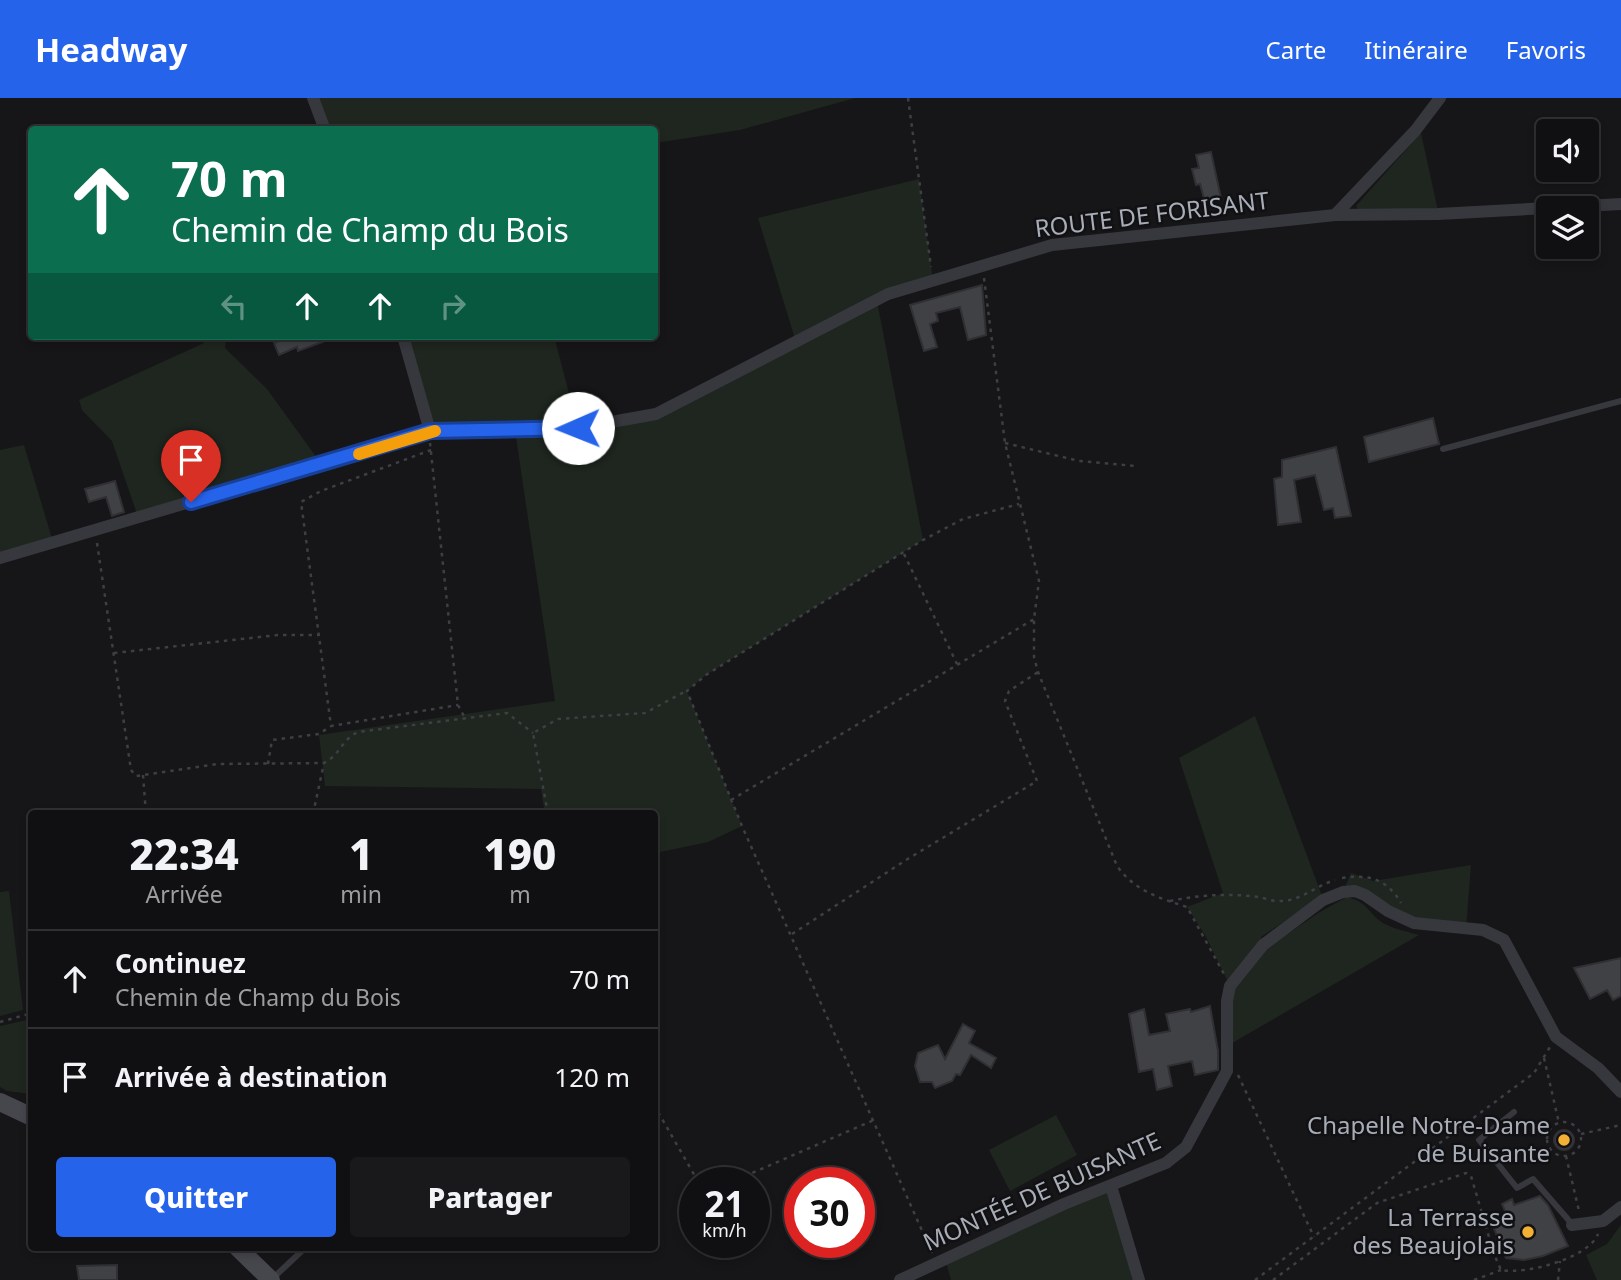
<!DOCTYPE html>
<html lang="fr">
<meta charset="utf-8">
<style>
body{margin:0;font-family:"Noto Sans",sans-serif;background:#19191b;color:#f1f3f6;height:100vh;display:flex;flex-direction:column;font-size:26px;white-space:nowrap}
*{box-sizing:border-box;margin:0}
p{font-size:23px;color:#9c9d9f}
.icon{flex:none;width:38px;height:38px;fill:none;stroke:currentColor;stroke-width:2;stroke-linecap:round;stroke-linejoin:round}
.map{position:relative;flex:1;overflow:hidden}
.drawer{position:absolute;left:28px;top:712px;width:630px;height:441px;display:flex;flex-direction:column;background:#101012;border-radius:7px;box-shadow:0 4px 10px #0003,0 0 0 2px #303032}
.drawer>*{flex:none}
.top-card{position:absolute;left:28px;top:28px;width:630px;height:214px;border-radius:7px;box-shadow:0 4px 10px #0003,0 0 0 2px #303032;background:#0b6e4f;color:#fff;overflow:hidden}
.fabs{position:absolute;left:1536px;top:21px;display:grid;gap:14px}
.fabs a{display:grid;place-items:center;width:63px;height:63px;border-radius:7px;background:#101012;box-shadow:0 4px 10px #0003,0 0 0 2px #303032;font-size:35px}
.speed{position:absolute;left:679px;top:1069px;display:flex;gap:14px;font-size:35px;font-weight:700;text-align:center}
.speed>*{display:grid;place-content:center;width:91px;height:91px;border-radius:50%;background:#101012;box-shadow:0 4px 10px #0003,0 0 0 2px #303032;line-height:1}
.speed small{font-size:18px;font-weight:400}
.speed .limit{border:10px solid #d22;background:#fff;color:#111}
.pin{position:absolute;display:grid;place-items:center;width:60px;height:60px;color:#fff;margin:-72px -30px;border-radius:50% 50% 50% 0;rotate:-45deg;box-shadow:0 0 7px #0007}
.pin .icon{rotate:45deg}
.me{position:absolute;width:77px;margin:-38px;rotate:269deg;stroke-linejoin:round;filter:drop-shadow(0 0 5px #0008)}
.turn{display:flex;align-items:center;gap:24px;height:147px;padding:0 28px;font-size:32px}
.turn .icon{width:91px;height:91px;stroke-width:2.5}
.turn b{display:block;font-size:49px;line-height:60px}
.lanes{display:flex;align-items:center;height:66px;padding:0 28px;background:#0003;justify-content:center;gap:35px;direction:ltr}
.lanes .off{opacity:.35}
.eta{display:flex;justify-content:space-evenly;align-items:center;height:119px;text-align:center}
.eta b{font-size:42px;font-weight:800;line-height:49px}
.cta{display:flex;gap:14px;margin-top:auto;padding:14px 28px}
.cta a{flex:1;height:80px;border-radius:7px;background:#2563eb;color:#fff;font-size:28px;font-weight:800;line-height:80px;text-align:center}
.cta a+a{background:#19191b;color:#f1f3f6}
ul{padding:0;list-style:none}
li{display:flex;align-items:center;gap:21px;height:98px;padding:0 28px;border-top:2px solid #303032}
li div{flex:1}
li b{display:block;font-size:26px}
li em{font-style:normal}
header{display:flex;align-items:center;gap:42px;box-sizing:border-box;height:98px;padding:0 35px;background:#2563eb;color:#fff}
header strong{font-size:33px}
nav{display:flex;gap:38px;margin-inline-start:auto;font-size:24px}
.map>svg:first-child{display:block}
</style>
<header>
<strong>Headway</strong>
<nav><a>Carte</a><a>Itinéraire</a><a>Favoris</a></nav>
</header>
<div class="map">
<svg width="1621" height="1182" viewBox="0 0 1621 1182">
<rect width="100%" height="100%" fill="#161618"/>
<path fill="#1e261f" d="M 313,0 L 855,0 L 740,32 L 655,45 L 654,32 L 325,31 Z
M 1421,35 L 1438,113 L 1360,115 L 1356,108 Z
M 919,81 L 933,183 L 877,203 L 923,442 L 706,577 L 687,593 L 742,728 L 708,744 L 655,755 L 654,716 L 545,716 L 541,691 L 325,688 L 319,637 L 555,603 L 515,332 L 430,333 L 403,238 L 554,238 L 578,330 L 656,316 L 796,244 L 758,120 Z
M 202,238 L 226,238 L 225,250 L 267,291 L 322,367 L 138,419 L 112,343 L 82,312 L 79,302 L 204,245 Z
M 24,347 L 53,444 L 0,460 L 0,352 Z
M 1255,618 L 1322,798 L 1261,839 L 1265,851 L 1320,814 L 1347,799 C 1371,805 1368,818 1387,827 C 1397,832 1409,834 1419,837 L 1227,948 L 1230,888 L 1205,837 L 1187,809 L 1223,795 L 1179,660 Z
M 1471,767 L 1466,831 L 1428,828 L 1343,794 L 1351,775 L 1373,783 Z
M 9,793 L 23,912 L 0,918 L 0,794 Z
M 31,921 L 31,996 L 7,993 L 0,989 L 0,928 Z
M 1056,1017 L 1077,1057 L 1010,1093 L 989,1052 Z
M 1111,1088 L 1139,1182 L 951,1182 L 945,1161 Z
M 1621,1127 L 1621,1182 L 1597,1182 L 1586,1157 L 1607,1146 Z"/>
<path fill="#404145" stroke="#303034" stroke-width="2" d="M 1211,54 L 1221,100 L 1205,104 L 1200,86 L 1196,87 L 1192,71 L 1199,70 L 1196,57 Z
M 982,187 L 986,237 L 968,242 L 960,209 L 936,215 L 938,223 L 930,226 L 937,249 L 924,253 L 910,207 Z
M 291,238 L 336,238 L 336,239 L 298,253 L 297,249 L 279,257 L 274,245 Z
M 1433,320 L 1439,346 L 1369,364 L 1364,339 Z
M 1336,349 L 1351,418 L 1335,420 L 1333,410 L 1324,412 L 1315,377 L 1294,382 L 1301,424 L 1278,427 L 1274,381 L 1282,379 L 1282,362 Z
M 115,383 L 124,414 L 112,418 L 106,399 L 89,404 L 85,391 Z
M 1621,860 L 1621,898 L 1613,902 L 1607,892 L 1590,901 L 1574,870 Z
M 1210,908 L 1218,953 L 1218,972 L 1195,977 L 1192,963 L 1168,968 L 1172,988 L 1157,992 L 1153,971 L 1139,974 L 1129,916 L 1144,911 L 1149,937 L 1170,933 L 1166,916 L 1190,911 L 1191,914 Z
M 963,926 L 975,933 L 969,945 L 996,960 L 991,970 L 971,957 L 960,977 L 956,976 L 952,983 L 935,990 L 932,984 L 920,984 L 915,968 L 918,955 L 938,947 L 945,961 Z
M1554 1042a10 10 0 1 1 20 0a10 10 0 1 1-20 0Z
M 1540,1098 L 1548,1107 L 1568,1148 L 1543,1158 L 1524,1162 L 1506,1160 L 1489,1118 L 1506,1115 L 1502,1106 L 1512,1101 L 1514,1107 Z
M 117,1167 L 117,1182 L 79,1182 L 77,1168 Z"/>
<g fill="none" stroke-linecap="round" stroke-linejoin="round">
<path stroke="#3d3f44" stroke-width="2.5" stroke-dasharray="3.5 5" stroke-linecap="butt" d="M 908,0 L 931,169
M 984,180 L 1005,345 L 1039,483 L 1034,521 L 1034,559 L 1038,574 L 1117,768 C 1135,793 1159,800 1187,809 L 1224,876
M 430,345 L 458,607 L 466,622
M 1005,345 L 1079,363 L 1135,368
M 431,352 L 321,393 L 301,404 L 331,628 L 458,607
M 97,445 L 131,672 L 136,678 L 217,666 L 324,665 C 340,657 342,641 358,634 L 507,615 L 533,635
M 904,456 L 957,566
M 114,555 L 278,537 L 319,537
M 268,666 L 272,642 L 319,636 L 331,628
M 143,677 L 146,716
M 731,702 L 1034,521
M 313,716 L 324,665
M 548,716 L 533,635 L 558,621 L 645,615 L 686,593
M 1342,780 C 1369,776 1387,781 1401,805
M 1170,803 C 1198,797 1230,795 1258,799 C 1265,800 1273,804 1280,803 C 1301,803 1315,788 1335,782
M 792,836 L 906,762 L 1037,683 L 1005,603 L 1009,593 L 1038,574
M 0,924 L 32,915
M 1544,960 L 1559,1025
M 1238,977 L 1314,1139
M 654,1007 L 699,1085
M1547 1041a17 17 0 1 1 34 0a17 17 0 1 1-34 0Z
M 1581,1036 L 1621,1027
M 1566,1058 L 1579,1113
M 729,1085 L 874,1022
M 932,1155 L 742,728 L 687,593 L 706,577 L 923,442 L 963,421 L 1019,406
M 1255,1182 L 1534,975 L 1550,949
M 1273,1182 L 1377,1105 L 1466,1075 L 1471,1078 L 1494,1156 L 1501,1172 C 1525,1177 1589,1160 1598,1136
M 1474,1182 L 1501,1172
M 1558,1182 L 1560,1163"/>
<path stroke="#37383d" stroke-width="6" d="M 1443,351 L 1621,303
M 1514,1014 L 1479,1042 L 1517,1090 L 1533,1081 L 1572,1126
M 272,1181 L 305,1150"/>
<path stroke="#37383d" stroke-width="12" d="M 313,0 L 325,32
M 1335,117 L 1415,33 L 1440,0
M 403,238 L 430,333
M 0,460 L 430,333 L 578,330 L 656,316 L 888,196 L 1052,147 L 1335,117 L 1438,116 L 1621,106
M 1111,1088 L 1139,1182
M 1572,1127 L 1603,1123 L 1621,1109
M 900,1182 L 1064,1106 L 1166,1065 L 1186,1049 L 1227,973 L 1227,903 L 1230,888 L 1263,847 L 1323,802 L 1343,794 L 1355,793 L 1365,797 L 1388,813 L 1414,825 L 1483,832 L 1504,842 L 1556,939 L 1598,970 L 1621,994"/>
<path stroke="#45474d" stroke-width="18" d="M 0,1004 L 32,1019
M 238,1150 L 271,1182"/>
</g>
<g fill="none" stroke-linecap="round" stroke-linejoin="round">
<g stroke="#184099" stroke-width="18">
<path id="route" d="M 191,404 L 430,333 L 578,330"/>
</g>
<use href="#route" stroke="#2563eb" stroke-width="12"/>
<path stroke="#f59e0b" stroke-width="12" d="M 359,356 L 435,333"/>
</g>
<g fill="#f2b134" stroke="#111113" stroke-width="2.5">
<circle cx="1564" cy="1042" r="7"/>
<circle cx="1528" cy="1134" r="7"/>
</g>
<g text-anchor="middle" stroke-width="5" stroke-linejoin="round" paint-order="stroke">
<g font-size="24" fill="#a8adb8" stroke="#111113">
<text transform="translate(1152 117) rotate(-7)" y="8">ROUTE DE FORISANT</text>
<text transform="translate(1042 1094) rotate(-24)" y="8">MONTÉE DE BUISANTE</text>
</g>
<g font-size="24" fill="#a8adb8" stroke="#111113" text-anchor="end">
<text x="1550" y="1036">Chapelle Notre-Dame<tspan x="1550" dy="28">de Buisante</tspan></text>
<text x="1514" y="1128">La Terrasse<tspan x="1514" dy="28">des Beaujolais</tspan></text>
</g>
</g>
</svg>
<div class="fabs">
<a><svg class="icon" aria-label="sound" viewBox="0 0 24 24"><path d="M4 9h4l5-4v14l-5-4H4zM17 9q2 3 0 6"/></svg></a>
<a><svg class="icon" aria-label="layers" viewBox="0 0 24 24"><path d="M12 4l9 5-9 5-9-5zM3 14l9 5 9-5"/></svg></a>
</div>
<div class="speed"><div>21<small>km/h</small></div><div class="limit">30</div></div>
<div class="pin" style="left:191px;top:404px;background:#d93025"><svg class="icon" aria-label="arrive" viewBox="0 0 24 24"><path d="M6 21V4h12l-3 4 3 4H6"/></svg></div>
<svg class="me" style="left:578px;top:330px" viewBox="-20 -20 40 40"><circle r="19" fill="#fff"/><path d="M0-13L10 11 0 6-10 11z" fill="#2563eb"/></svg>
<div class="top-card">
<div class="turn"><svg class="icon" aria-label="ahead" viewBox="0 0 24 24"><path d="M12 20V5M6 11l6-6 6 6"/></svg><div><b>70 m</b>Chemin de Champ du Bois</div></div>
<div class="lanes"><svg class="icon off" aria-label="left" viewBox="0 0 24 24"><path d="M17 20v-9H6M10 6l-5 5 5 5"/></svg><svg class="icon" aria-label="ahead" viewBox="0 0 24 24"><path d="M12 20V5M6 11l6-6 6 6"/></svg><svg class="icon" aria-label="ahead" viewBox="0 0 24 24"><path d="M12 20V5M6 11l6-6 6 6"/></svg><svg class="icon off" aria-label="right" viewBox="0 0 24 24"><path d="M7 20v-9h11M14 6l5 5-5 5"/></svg></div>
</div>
<section class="drawer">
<div class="eta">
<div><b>22:34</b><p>Arrivée</p></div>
<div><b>1</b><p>min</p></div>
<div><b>190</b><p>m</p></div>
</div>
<ul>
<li><svg class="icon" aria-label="ahead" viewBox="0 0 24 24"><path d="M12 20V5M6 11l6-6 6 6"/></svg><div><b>Continuez</b><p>Chemin de Champ du Bois</p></div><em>70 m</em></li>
<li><svg class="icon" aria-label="arrive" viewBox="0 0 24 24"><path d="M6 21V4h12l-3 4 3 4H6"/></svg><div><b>Arrivée à destination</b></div><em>120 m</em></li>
</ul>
<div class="cta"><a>Quitter</a><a>Partager</a></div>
</section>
</div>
